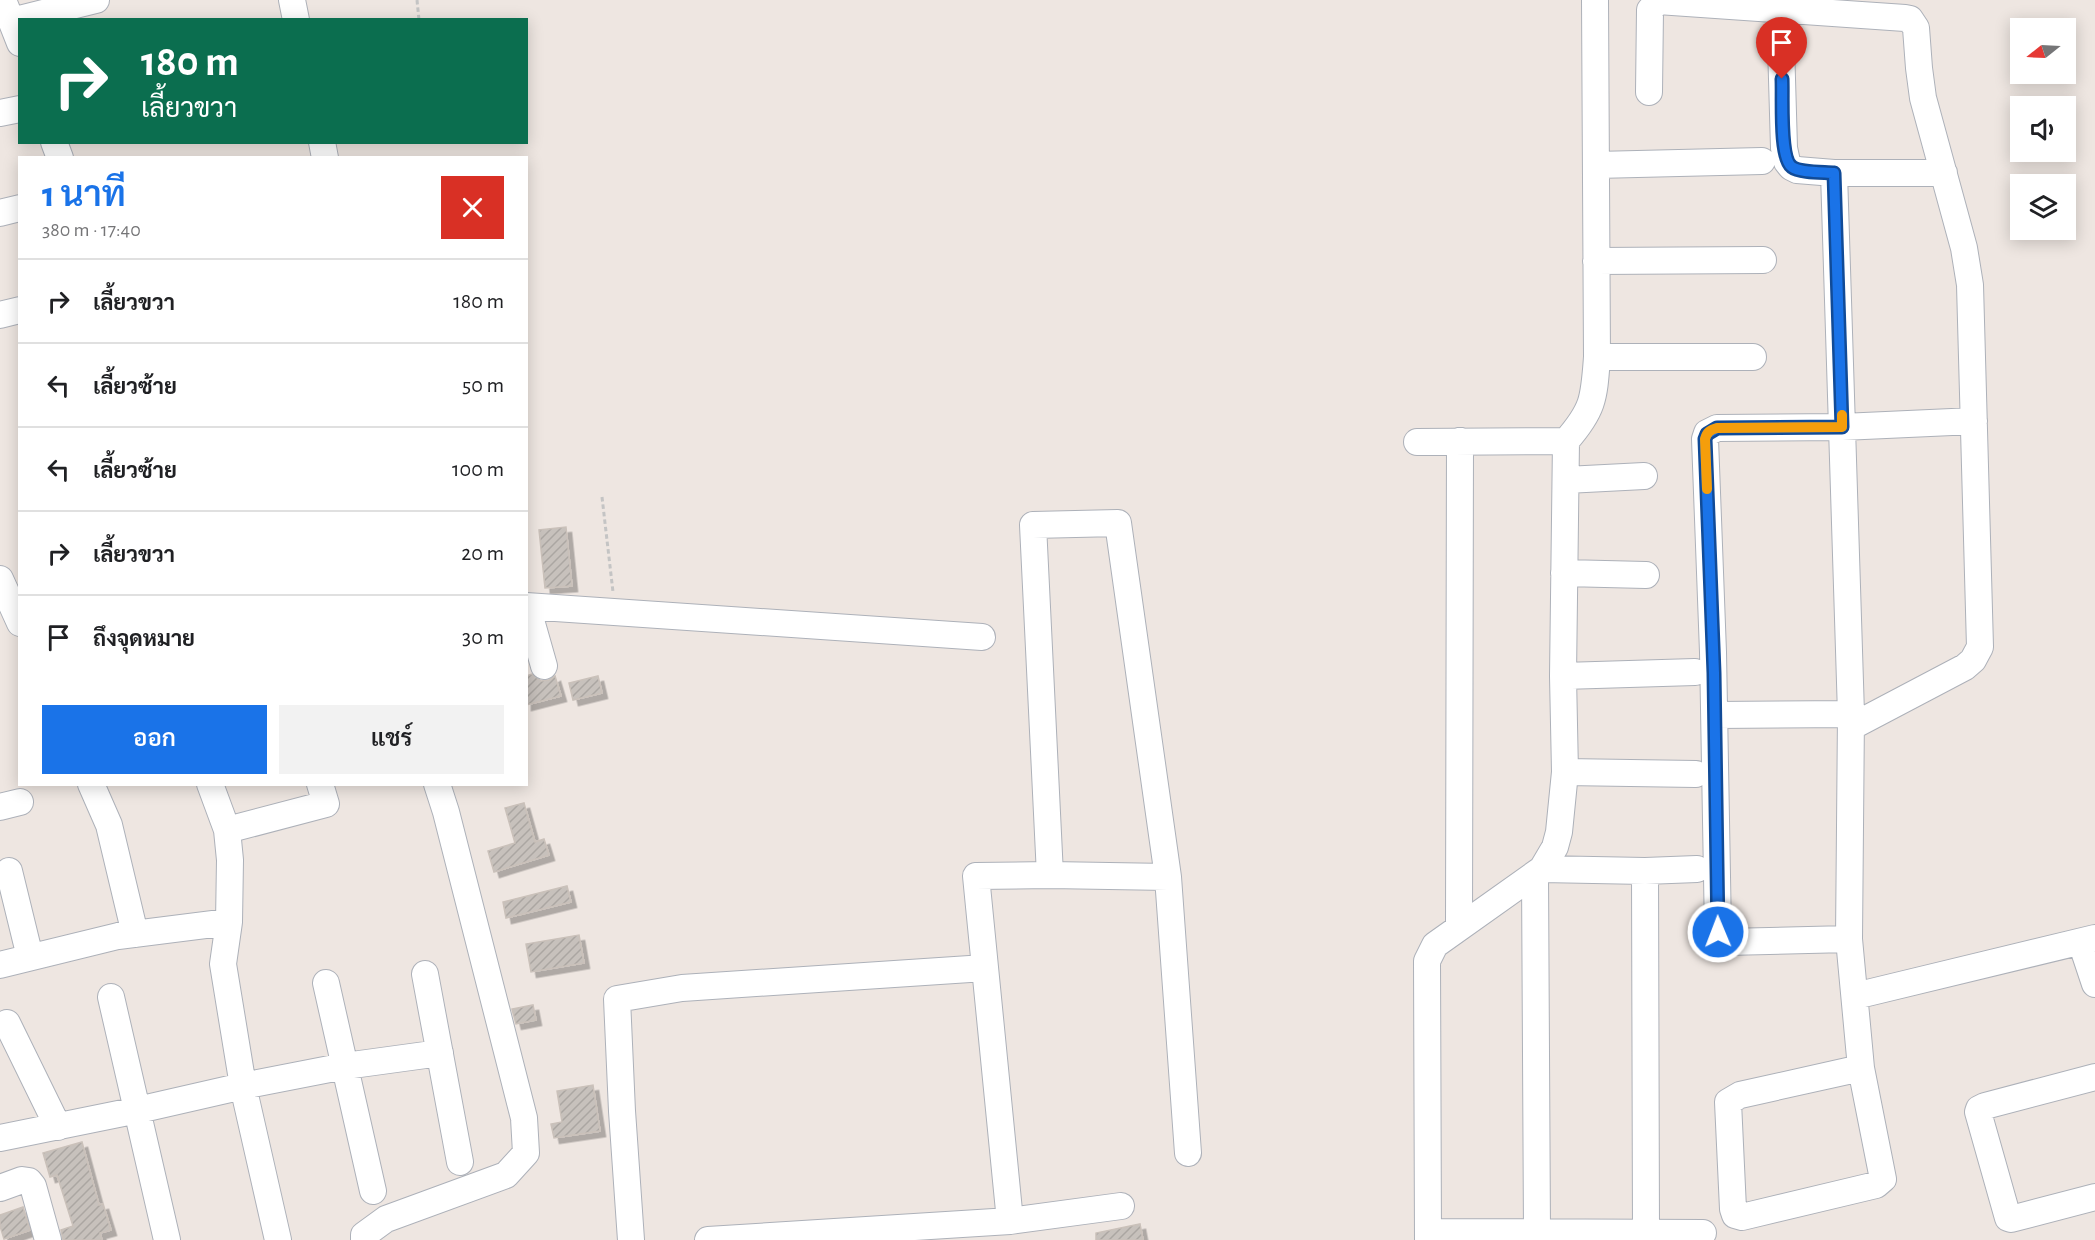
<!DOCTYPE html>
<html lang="th">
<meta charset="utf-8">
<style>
body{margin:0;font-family:"Alegreya Sans",Sarabun,sans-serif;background:#f2f2f2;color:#202124;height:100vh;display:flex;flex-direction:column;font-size:22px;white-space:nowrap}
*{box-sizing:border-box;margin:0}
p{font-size:20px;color:#757577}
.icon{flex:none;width:33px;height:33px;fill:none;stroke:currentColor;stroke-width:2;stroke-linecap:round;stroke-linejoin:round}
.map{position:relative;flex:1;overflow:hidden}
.side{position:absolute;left:18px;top:156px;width:510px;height:630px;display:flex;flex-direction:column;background:#fff;border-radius:0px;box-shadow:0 3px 15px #0003}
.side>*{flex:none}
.banner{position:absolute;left:18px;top:18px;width:510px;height:126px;border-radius:0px;box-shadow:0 3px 15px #0003;background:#0b6e4f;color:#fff;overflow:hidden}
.needle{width:39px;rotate:252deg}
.controls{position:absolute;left:2010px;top:18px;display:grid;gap:12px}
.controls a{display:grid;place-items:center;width:66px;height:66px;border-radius:0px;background:#fff;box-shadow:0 3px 15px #0003;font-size:30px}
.pin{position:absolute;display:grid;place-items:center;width:51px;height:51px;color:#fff;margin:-62px -26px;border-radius:50% 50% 50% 0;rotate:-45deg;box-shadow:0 0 6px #0007}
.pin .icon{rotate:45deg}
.me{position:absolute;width:66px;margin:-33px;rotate:359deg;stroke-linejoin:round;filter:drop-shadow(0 0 4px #0008)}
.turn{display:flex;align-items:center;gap:21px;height:126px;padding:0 24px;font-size:27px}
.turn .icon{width:78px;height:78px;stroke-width:2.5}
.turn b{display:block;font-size:42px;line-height:51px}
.round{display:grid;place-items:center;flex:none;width:63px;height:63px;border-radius:0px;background:#f2f2f2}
.overview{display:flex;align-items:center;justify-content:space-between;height:102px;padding:0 24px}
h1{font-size:36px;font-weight:600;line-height:45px;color:#1a73e8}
.action{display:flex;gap:12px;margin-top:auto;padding:12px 24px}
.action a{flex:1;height:69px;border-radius:0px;background:#1a73e8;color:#fff;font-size:24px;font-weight:600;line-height:69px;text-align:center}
.action a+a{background:#f2f2f2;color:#202124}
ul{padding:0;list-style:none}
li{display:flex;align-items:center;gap:18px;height:84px;padding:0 24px;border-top:2px solid #e0e0e0}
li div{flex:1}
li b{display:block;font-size:22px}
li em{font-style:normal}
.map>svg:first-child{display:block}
</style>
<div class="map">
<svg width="2095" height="1240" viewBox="0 0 2095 1240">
<defs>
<pattern id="building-hatch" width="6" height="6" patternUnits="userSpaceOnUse" patternTransform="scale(1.5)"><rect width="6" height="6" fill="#c7c1bc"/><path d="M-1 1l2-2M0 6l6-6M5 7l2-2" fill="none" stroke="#aba6a2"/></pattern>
<filter id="shadow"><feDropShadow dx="5.5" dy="5.5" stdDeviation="0" flood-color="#0004"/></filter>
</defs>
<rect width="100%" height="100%" fill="#eee6e1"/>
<path fill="url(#building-hatch)" stroke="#cac1ba" stroke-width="1.5" filter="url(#shadow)" d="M 566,527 L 572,586 L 545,588 L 539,530 Z
M 532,674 L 541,681 L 549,680 L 555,676 L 561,696 L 526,705 L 526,676 Z
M 598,676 L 602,693 L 573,700 L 569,683 Z
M 524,803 L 535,842 L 544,839 L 549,855 L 494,872 L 488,851 L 515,843 L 505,808 Z
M 567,886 L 571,902 L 506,918 L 503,902 Z
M 579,935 L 584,963 L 531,972 L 526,944 Z
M 533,1005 L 536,1020 L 516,1024 L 512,1009 Z
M 593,1085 L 600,1131 L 554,1138 L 551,1124 L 562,1122 L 557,1091 Z
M 82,1142 L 99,1205 L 103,1204 L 111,1230 L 100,1233 L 102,1240 L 63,1240 L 61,1230 L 73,1226 L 57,1175 L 50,1177 L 43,1153 Z
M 23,1207 L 30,1230 L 4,1239 L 0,1226 L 0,1215 Z
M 1140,1224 L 1143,1240 L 1096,1240 L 1096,1233 Z"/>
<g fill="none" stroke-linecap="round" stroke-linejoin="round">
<g stroke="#adb1b9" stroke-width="28">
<path id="minor" d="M 3,0 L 20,43
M 292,0 L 296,20
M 1780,10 L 1784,148 L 1787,162 L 1791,167 L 1797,170 L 1834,173 L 1944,173
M 11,21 L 96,0
M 1649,92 L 1650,10 L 1658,1 L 1905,18 L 1910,19 L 1916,28 L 1919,68 L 1923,98 L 1964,248 L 1970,285 L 1980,647 L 1973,660 L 1965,667 L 1851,727
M 0,113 L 20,109
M 54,142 L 60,158
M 322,142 L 325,158
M 1596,165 L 1762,161
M 1834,173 L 1851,714 L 1849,939 L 1861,1068 L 1883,1179 L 1876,1185 L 1742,1217 L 1735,1215 L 1733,1209 L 1728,1102 L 1740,1095 L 1861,1068
M 0,213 L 20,208
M 1596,261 L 1763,260
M 0,315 L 20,310
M 1597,357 L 1753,357
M 1417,442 L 1566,441
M 1566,480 L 1644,476
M 1564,573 L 1646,575
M 0,579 L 20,623
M 526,606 L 982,637
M 527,606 L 544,666
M 1563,676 L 1695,672
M 1715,715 L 1851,714
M 1565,772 L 1696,774
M 91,784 L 109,825 L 135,934
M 210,784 L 227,830 L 230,860 L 229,922 L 223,964 L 243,1086 L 278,1240
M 0,807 L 20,802
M 227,830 L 326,804 L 320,784
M 1542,869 L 1645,871 L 1697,869
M 9,871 L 30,957
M 1645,871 L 1646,1233
M 1050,875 L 1033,525 L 1118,523 L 1168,877 L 1188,1153
M 1535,875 L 1537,1232
M 1459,927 L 1460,441
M 1849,939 L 1726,942 L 1718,932 L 1713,652 L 1705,439 L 1707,433 L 1717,428 L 1842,427 L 1974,421
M 2081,942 L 2095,984
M 0,965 L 118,936 L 229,922
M 425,974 L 460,1162
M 326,983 L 373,1191
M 1855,996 L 2095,938
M 111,997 L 167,1240
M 7,1023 L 58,1127
M 2095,1077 L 1985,1106 L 1979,1109 L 1978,1112 L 2008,1218 L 2011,1219 L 2095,1197
M 0,1138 L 138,1110 L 243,1086 L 345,1066 L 440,1053
M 0,1188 L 22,1180 L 29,1181 L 33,1186 L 48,1240
M 1010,1221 L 976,876 L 1050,875 L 1168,877
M 1428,1232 L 1703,1233
M 364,1240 L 364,1235 L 386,1219 L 506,1175 L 526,1153 L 524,1118 L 446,812 L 437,784
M 631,1240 L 622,1111 L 617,999 L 682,988 L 985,968
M 708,1240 L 1010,1221 L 1121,1206
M 1428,1240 L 1427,961 L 1435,945 L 1542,869 L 1555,847 L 1559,832 L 1565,772 L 1563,676 L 1566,441 C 1594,409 1594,398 1597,357 L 1595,0"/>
</g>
<path stroke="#c4c4c4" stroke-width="3" stroke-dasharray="4.5 3" stroke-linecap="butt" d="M 417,0 L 419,20
M 602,497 L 613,592"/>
<use href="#minor" stroke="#fff" stroke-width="26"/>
</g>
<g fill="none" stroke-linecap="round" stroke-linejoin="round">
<g stroke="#114b97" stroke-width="15">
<path id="route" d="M 1718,932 L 1714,673 L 1705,439 L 1707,434 L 1717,428 L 1842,427 L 1834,173 C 1825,172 1800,173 1792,167 C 1779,158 1783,96 1782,79"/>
</g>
<use href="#route" stroke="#1a73e8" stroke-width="10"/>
<path stroke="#f59e0b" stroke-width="10" d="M 1707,489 L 1705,439 C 1707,432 1710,430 1717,428 L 1842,427 L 1842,415"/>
</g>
</svg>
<div class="controls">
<a><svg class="needle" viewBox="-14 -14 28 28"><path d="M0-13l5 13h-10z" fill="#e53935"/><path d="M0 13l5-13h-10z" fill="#757577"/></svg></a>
<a><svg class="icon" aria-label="sound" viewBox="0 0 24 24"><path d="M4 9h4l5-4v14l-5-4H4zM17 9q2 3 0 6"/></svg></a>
<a><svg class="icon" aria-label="layers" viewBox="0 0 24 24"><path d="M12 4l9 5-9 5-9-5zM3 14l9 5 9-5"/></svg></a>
</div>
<div class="pin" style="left:1782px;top:79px;background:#d93025"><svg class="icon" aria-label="arrive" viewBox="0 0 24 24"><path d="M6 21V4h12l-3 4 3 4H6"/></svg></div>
<svg class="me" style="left:1718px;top:932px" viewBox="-20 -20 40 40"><circle r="17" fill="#1a73e8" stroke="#fff" stroke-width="3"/><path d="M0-11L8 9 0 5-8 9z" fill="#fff"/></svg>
<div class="banner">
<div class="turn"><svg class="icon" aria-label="right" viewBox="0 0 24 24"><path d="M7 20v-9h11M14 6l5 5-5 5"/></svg><div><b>180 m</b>เลี้ยวขวา</div></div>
</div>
<section class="side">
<div class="overview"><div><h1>1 นาที</h1><p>380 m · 17:40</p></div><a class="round" style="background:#d93025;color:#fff"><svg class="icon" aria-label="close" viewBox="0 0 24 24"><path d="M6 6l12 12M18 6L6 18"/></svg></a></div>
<ul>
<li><svg class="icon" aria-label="right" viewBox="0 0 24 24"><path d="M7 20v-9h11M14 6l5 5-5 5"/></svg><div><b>เลี้ยวขวา</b></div><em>180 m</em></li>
<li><svg class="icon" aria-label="left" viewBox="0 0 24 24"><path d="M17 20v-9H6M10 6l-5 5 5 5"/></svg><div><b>เลี้ยวซ้าย</b></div><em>50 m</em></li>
<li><svg class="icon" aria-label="left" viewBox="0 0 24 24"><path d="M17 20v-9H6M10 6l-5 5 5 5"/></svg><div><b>เลี้ยวซ้าย</b></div><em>100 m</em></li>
<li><svg class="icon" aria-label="right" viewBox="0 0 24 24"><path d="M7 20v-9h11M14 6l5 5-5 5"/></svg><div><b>เลี้ยวขวา</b></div><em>20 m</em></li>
<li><svg class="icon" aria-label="arrive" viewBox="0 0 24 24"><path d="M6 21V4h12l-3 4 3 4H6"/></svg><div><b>ถึงจุดหมาย</b></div><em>30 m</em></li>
</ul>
<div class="action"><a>ออก</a><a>แชร์</a></div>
</section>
</div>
